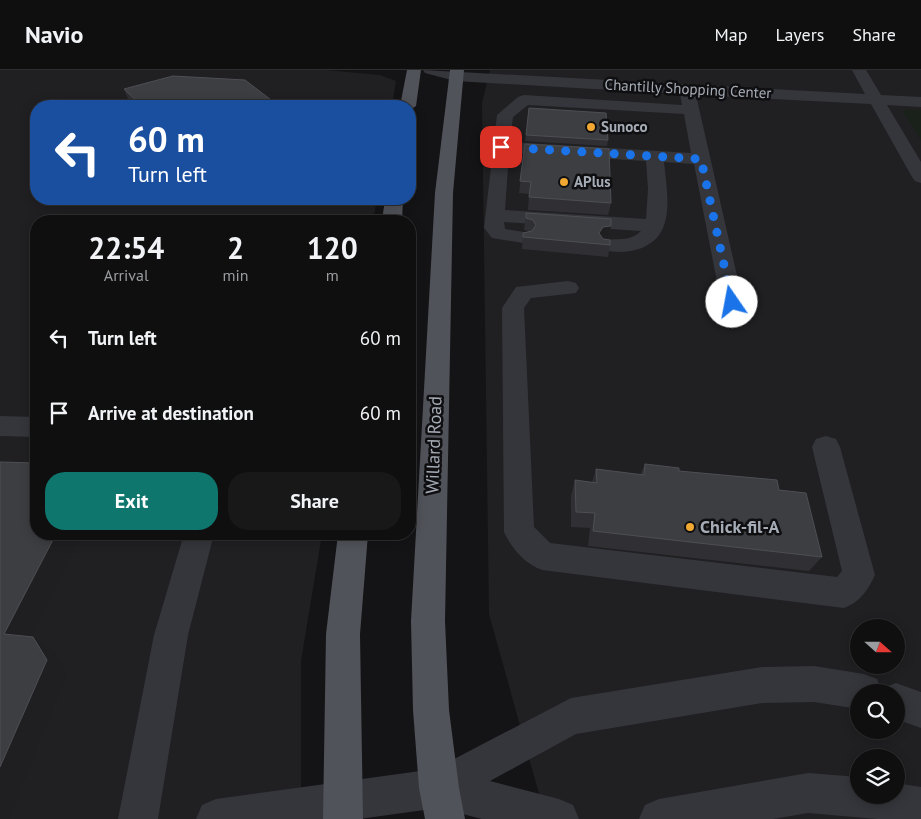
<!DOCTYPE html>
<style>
body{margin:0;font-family:"PT Sans",sans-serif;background:#181819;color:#f1f3f6;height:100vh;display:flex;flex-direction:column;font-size:19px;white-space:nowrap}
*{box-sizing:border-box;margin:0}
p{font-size:16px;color:#9b9c9f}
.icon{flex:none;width:28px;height:28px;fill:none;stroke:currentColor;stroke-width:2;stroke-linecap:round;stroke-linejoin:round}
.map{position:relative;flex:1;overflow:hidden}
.sheet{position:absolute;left:30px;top:145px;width:386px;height:325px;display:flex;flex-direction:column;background:#0f0f10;border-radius:20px;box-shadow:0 2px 12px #0003,0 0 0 1px #2f2f30}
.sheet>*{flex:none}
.top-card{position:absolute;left:30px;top:30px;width:386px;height:105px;border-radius:20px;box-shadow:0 2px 12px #0003,0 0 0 1px #2f2f30;background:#1a4fa0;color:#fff;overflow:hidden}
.needle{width:32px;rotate:111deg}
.fabs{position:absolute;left:850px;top:549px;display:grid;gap:10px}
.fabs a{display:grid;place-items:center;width:55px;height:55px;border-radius:50%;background:#0f0f10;box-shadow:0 2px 12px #0003,0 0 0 1px #2f2f30;font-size:25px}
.pin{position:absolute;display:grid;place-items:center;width:42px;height:42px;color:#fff;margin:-21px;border-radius:10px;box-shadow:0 2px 8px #0006}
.me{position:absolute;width:55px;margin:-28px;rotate:348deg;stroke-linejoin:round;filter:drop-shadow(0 0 4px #0008)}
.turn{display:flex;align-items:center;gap:18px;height:105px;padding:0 15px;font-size:22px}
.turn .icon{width:65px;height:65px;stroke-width:2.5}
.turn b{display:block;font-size:35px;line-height:42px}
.eta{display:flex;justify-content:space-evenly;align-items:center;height:85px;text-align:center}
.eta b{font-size:30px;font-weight:700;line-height:35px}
.primary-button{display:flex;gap:10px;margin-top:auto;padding:10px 15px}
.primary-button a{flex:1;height:58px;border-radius:20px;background:#0f766e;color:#fff;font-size:20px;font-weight:700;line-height:58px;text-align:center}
.primary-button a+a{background:#181819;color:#f1f3f6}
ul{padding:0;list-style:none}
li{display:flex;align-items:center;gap:15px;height:75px;padding:0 15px}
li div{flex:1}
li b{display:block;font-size:19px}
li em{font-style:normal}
header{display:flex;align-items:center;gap:30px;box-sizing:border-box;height:70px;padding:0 25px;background:#0f0f10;border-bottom:1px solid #2f2f30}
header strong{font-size:24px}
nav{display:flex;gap:28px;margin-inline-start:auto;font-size:18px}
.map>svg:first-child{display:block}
</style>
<header>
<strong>Navio</strong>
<nav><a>Map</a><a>Layers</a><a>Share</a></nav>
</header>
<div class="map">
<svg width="921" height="749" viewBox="0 0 921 749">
<rect width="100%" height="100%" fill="#141416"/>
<path fill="#202023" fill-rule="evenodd" d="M 0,0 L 326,0 L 380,5 L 396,11 L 392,36 L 36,36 L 36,129 L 377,129 L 373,151 L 36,151 L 36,464 L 322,464 L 301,591 L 301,749 L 0,749 Z
M 490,0 L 921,0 L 921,749 L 546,749 L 489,544 L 482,33 ZM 859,558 L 896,558 L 896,595 L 859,595 ZM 859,622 L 896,622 L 896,660 L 859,660 ZM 859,688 L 896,688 L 896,725 L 859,725 Z"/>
<path fill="#1a211b" d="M 906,40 L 921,40 L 921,71 L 903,42 Z"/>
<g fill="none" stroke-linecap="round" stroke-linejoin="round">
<path fill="#35363b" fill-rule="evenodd" d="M 423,0 L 865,24 L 852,0 L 866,0 L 881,25 L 921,27 L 921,37 L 887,35 L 921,92 L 921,113 L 915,111 L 912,107 L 871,34 L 696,25 L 743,232 L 740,237 L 732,239 L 724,237 L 721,232 L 694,94 L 664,92 C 667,123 677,167 639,179 C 626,183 613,183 601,179 L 598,175 L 601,171 C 616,167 629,173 641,161 L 504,152 L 505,159 L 530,163 L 533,167 L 530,171 L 523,173 L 492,168 L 484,158 L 497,45 L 518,27 L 524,25 L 682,35 L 680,24 L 455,11 L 425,3 ZM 528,35 L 684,44 L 691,83 L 510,72 L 513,47 ZM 509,83 L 646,91 L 648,119 L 646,149 L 505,140 Z
M 568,211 L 576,213 L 579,218 L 576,223 L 531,228 L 524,238 L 534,457 L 550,473 L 837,507 L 842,501 L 812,377 L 816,369 L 826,366 L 836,369 L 840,377 L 875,505 C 868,520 860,532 844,538 L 542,500 C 525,494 511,478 504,462 L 502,238 L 516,217 Z
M 0,346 L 36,347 L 36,367 L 0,366 Z
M 184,464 L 214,464 L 188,565 L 158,749 L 118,749 L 154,565 Z
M 814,596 L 864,604 L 877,609 L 882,622 L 883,618 L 896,613 L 921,622 L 921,658 L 896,649 L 896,622 L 859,622 L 859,639 L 814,632 L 762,633 L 576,664 L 490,711 L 559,729 L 573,735 L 579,749 L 482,749 L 439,738 L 359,749 L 196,749 L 202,735 L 216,729 L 435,699 L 571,628 L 762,597 Z
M 808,703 L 859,707 L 859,725 L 896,725 L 896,713 L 921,717 L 921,749 L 877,749 L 808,743 L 773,749 L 639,749 L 645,735 L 659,729 Z"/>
<path fill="#51535a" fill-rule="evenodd" d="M 407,0 L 421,0 L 416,36 L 410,40 L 410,36 L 400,36 Z
M 450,0 L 464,0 L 453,123 L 445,551 L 449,640 L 459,718 L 465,749 L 425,749 L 419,718 L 413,640 L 411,551 L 435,123 Z
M 385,129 L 403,129 L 402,151 L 382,151 Z
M 338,464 L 368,464 L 360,564 L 363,749 L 323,749 L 326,564 Z"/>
</g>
<path fill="#303034" d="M 124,19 L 279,36 L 131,36 Z
M 529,38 L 608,70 L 607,76 L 525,71 Z
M 525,74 L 611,133 L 608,145 L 528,140 L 529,124 L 519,123 Z
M 526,143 L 611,156 L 608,168 L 604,169 L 610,175 L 608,187 L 522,179 L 523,163 L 529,161 L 524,160 Z
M 645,394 L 779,420 L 822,487 L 809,501 L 588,476 L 590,458 L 571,457 L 571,426 L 575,410 L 592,412 L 596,399 L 640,405 Z"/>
<path fill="#1f1f22" d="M 611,156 L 608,168 L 601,169 L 596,175 L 599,163 L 603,157 Z
M 56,464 L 82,464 L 26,578 L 4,564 Z
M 33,567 L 54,582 L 67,604 L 8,749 L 0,749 L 0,697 Z"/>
<path fill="#3d3e42" stroke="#4d4f54" d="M 173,6 L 245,10 L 279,36 L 142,36 L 124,19 Z
M 529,38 L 606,43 L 608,70 L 526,65 Z
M 525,74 L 609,79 L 611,133 L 529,127 L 531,112 L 520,111 Z
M 526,143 L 611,149 L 611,156 L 603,157 L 599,163 L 603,169 L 610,170 L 610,175 L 523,167 L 523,163 L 532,161 L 536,155 L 533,150 L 526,148 Z
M 0,392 L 36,393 L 36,464 L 56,464 L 4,564 L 33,567 L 47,590 L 0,697 Z
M 645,394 L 679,398 L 679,401 L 777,410 L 779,420 L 806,423 L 822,487 L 593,461 L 595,443 L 576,442 L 575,410 L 597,413 L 596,399 L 644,405 Z"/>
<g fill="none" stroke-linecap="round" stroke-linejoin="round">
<path stroke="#1a73e8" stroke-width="9" stroke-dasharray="0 16.2" d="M 501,77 L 701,89 L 732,232"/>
</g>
<g fill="#f0a832" stroke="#0f0f11" stroke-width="2">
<circle cx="591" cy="57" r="5"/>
<circle cx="564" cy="112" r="5"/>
<circle cx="690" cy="457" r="5"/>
</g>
<g text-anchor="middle" stroke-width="5" stroke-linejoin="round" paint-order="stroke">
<g font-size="15" fill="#a6acb6" stroke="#0f0f11">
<text transform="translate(688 19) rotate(3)" y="5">Chantilly Shopping Center</text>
</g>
<g font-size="15" font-weight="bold" fill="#a6acb6" stroke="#0f0f11" text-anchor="start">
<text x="601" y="62">Sunoco</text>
<text x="574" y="117">APlus</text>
</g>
<g font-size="18" fill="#a6acb6" stroke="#0f0f11">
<text transform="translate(434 375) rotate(-88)" y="6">Willard Road</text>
</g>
<g font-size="18" font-weight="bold" fill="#a6acb6" stroke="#0f0f11" text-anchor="start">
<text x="700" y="463">Chick-fil-A</text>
</g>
</g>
</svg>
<div class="fabs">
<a><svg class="needle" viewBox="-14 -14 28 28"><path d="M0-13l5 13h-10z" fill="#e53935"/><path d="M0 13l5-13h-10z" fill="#9b9c9f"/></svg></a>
<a><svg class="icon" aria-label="search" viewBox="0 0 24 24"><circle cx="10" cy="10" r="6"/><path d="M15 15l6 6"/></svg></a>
<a><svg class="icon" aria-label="layers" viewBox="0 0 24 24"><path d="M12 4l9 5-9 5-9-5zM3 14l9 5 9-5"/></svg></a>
</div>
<div class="pin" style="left:501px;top:77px;background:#d93025"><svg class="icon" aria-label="arrive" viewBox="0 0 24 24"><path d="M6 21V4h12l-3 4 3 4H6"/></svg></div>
<svg class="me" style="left:732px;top:232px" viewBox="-20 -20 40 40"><circle r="19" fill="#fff"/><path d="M0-13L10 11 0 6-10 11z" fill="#1a73e8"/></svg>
<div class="top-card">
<div class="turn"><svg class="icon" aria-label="left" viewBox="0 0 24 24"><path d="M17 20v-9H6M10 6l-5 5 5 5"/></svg><div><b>60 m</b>Turn left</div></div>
</div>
<section class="sheet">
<div class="eta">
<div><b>22:54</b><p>Arrival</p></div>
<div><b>2</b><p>min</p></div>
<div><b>120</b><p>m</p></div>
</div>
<ul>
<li><svg class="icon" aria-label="left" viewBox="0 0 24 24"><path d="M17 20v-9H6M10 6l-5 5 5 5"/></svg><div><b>Turn left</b></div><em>60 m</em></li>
<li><svg class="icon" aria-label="arrive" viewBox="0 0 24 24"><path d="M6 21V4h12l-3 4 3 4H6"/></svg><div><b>Arrive at destination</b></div><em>60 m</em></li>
</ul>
<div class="primary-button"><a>Exit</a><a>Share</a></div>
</section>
</div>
